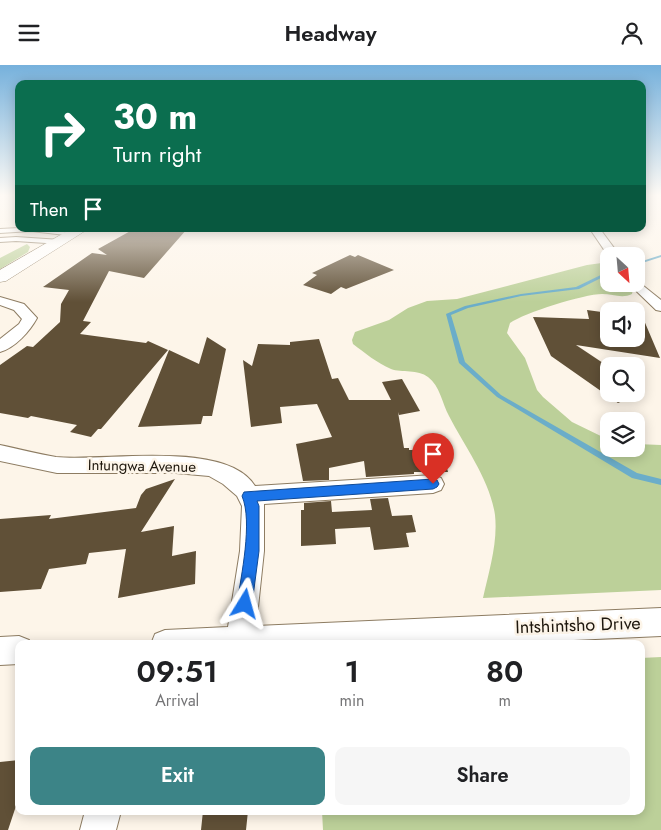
<!DOCTYPE html>
<style>
body{margin:0;font-family:Jost,sans-serif;background:#f6f6f6;color:#202124;height:100vh;display:flex;flex-direction:column;font-size:19px;white-space:nowrap}
*{box-sizing:border-box;margin:0}
p{font-size:16px;color:#757577}
.icon{flex:none;width:28px;height:28px;fill:none;stroke:currentColor;stroke-width:2;stroke-linecap:round;stroke-linejoin:round}
.map{position:relative;flex:1;overflow:hidden}
.details{position:absolute;left:15px;top:575px;width:630px;height:175px;display:flex;flex-direction:column;background:#fff;border-radius:10px;box-shadow:0 2px 12px #0003}
.details>*{flex:none}
.top-card{position:absolute;left:15px;top:15px;width:631px;height:152px;border-radius:10px;box-shadow:0 2px 12px #0003;background:#0b6e4f;color:#fff;overflow:hidden}
.needle{width:32px;rotate:154deg}
.controls{position:absolute;left:600px;top:182px;display:grid;gap:10px}
.controls a{display:grid;place-items:center;width:45px;height:45px;border-radius:10px;background:#fff;box-shadow:0 2px 12px #0003;font-size:25px}
.pin{position:absolute;display:grid;place-items:center;width:42px;height:42px;color:#fff;margin:-51px -21px;border-radius:50% 50% 50% 0;rotate:-45deg;box-shadow:0 0 5px #0007}
.pin .icon{rotate:45deg}
.me{position:absolute;width:55px;margin:-28px;rotate:8deg;stroke-linejoin:round;filter:drop-shadow(0 0 4px #0008)}
.turn{display:flex;align-items:center;gap:18px;height:105px;padding:0 15px;font-size:22px}
.turn .icon{width:65px;height:65px;stroke-width:2.5}
.turn b{display:block;font-size:35px;line-height:42px}
.then{display:flex;align-items:center;height:48px;padding:0 15px;background:#0003;gap:10px;font-size:19px}
.eta{display:flex;justify-content:space-evenly;align-items:center;height:85px;text-align:center}
.eta b{font-size:30px;font-weight:600;line-height:35px}
.primary-button{display:flex;gap:10px;margin-top:auto;padding:10px 15px}
.primary-button a{flex:1;height:58px;border-radius:10px;background:#3c8487;color:#fff;font-size:20px;font-weight:600;line-height:58px;text-align:center}
.primary-button a+a{background:#f6f6f6;color:#202124}
header{display:flex;justify-content:space-between;align-items:center;height:65px;padding:0 15px;background:#fff;font-size:22px;font-weight:600}
.map>svg:first-child{display:block}
</style>
<header><svg class="icon" aria-label="menu" viewBox="0 0 24 24"><path d="M4 6h16M4 12h16M4 18h16"/></svg>Headway<svg class="icon" aria-label="person" viewBox="0 0 24 24"><circle cx="12" cy="8" r="4"/><path d="M4 21q1-7 8-7t8 7"/></svg></header>
<div class="map">
<svg width="661" height="765" viewBox="0 0 661 765">
<rect width="100%" height="100%" fill="#fdf5e9"/>
<path fill="#bcd099" d="M 27,179 L 30,182 L 28,187 L 0,204 L 0,193 Z
M 609,197 L 609,219 L 628,219 L 633,224 L 632,229 C 622,234 613,229 602,229 C 584,229 524,248 510,258 L 507,268 L 525,293 L 537,325 L 543,332 L 572,357 L 609,375 L 609,384 L 636,384 L 636,379 L 661,380 L 661,525 L 483,533 C 489,506 498,478 495,450 C 490,415 465,382 449,351 C 442,338 440,321 428,312 C 418,304 402,308 391,304 C 377,298 365,288 353,279 L 352,275 L 355,267 L 389,255 L 408,243 L 427,236 L 457,234 L 587,200 Z
M 661,592 L 661,765 L 323,765 L 322,746 L 641,746 L 641,593 Z"/>
<g fill="none" stroke-linecap="round" stroke-linejoin="round">
<path fill="#6badc9" fill-rule="evenodd" d="M 661,190 L 661,192 L 636,200 L 636,198 Z
M 609,206 L 609,209 L 579,224 L 521,231 L 468,243 L 451,250 L 465,297 L 501,330 L 637,408 L 661,414 L 661,420 L 632,413 L 497,332 L 459,298 L 446,249 L 465,241 L 521,229 L 576,222 Z"/>
</g>
<path fill="#605037" d="M 134,164 L 187,164 L 144,213 L 109,206 L 83,256 L 91,257 L 80,269 L 146,278 L 148,276 L 168,285 L 101,364 L 98,364 L 91,372 L 70,367 L 77,360 L 31,351 L 28,353 L 0,348 L 0,300 L 27,281 L 33,282 L 60,257 L 61,239 L 69,225 L 43,222 L 92,188 L 107,190 L 98,184 Z
M 350,190 L 355,192 L 358,190 L 394,205 L 346,224 L 341,222 L 331,229 L 303,220 L 317,210 L 312,208 Z
M 587,245 L 609,248 L 609,274 L 636,274 L 636,252 L 643,253 L 660,293 L 576,280 L 609,302 L 609,329 L 636,329 L 636,320 L 645,326 L 618,338 L 551,291 L 533,252 L 589,254 Z
M 207,272 L 226,284 L 212,351 L 203,351 L 201,359 L 138,362 L 169,285 L 199,299 Z
M 319,274 L 332,314 L 338,313 L 349,335 L 391,335 L 382,317 L 402,314 L 420,346 L 399,350 L 398,347 L 404,383 L 409,383 L 409,385 L 442,385 L 448,407 L 414,407 L 414,409 L 366,412 L 364,396 L 329,403 L 329,415 L 303,416 L 296,379 L 332,372 L 317,339 L 280,342 L 282,358 L 251,362 L 243,295 L 252,301 L 258,279 L 290,280 L 290,277 Z
M 175,414 L 141,467 L 174,461 L 172,491 L 196,486 L 195,519 L 118,533 L 126,484 L 89,488 L 86,499 L 49,504 L 41,524 L 0,527 L 0,454 L 51,450 L 49,454 L 136,443 L 141,430 L 146,424 Z
M 388,433 L 392,451 L 412,450 L 416,467 L 406,468 L 409,482 L 374,485 L 370,462 L 335,464 L 336,479 L 301,481 L 301,445 L 304,445 L 304,438 L 331,436 L 332,447 L 372,445 L 370,434 Z
M 19,695 L 19,732 L 8,765 L 0,765 L 0,697 Z
M 203,746 L 248,746 L 246,765 L 201,765 Z"/>
<g fill="none" stroke-linecap="round" stroke-linejoin="round">
<g stroke="#8d7c62" stroke-width="2">
<path id="service" d="M 19,163 L 43,164 L 77,169 L 74,171 L 31,166 L 0,168 L 0,164 Z
M 16,172 L 61,175 L 64,177 L 61,179 L 16,176 L 0,177 L 0,173 Z"/>
</g>
<g stroke="#8d7c62" stroke-width="2">
<path id="minor" d="M 590,164 L 600,164 L 620,191 L 609,192 Z
M 636,215 L 661,235 L 661,246 L 656,245 L 629,219 L 636,219 Z
M 0,232 L 24,239 L 37,253 C 30,266 15,283 0,287 L 0,274 L 19,259 L 22,254 L 14,245 L 0,240 Z
M 0,380 C 19,384 38,389 56,392 C 105,397 226,374 255,421 L 433,410 L 441,413 L 444,419 L 441,425 L 433,428 L 264,439 L 264,486 L 256,561 L 661,543 L 661,571 L 484,579 L 151,579 L 155,569 L 165,565 L 228,562 L 240,486 L 242,441 L 237,431 L 223,419 L 209,411 L 176,408 L 57,408 L 0,396 Z
M 19,571 L 29,575 L 31,579 L 19,579 L 19,599 L 0,600 L 0,572 Z
M 85,746 L 121,746 L 116,765 L 80,765 Z"/>
</g>
<g stroke="#8d7c62" stroke-width="1">
<path id="secondary" d="M 71,164 L 88,164 L 6,216 L 0,217 L 0,205 Z"/>
</g>
<use href="#service" fill="#fff" fill-rule="evenodd"/>
<use href="#minor" fill="#fff" fill-rule="evenodd"/>
<use href="#secondary" fill="#fff" fill-rule="evenodd"/>
</g>
<linearGradient id="sky" x2="0" y2="1"><stop stop-color="#76b1dc"/><stop offset="0.55" stop-color="#fefaf5"/><stop offset="1" stop-color="#fefaf5" stop-opacity="0"/></linearGradient>
<rect width="661" height="237" fill="url(#sky)"/>
<path fill="#1a73e8" stroke="#114b97" d="M 433,414 L 437,415 L 439,419 L 437,422 L 433,424 L 257,436 L 259,441 L 259,486 L 252,539 L 250,545 L 245,547 L 239,545 L 237,539 C 241,511 253,457 242,431 L 244,427 Z"/>
<g text-anchor="middle" stroke-width="5" stroke-linejoin="round" paint-order="stroke">
<g font-size="15" fill="#1e170d" stroke="#fdf5e9">
<text transform="translate(142 401) rotate(1)" y="5">Intungwa Avenue</text>
</g>
<g font-size="18" fill="#1e170d" stroke="#fdf5e9">
<text transform="translate(578 560) rotate(-2)" y="6">Intshintsho Drive</text>
</g>
</g>
</svg>
<div class="controls">
<a><svg class="needle" viewBox="-14 -14 28 28"><path d="M0-13l5 13h-10z" fill="#e53935"/><path d="M0 13l5-13h-10z" fill="#757577"/></svg></a>
<a><svg class="icon" aria-label="sound" viewBox="0 0 24 24"><path d="M4 9h4l5-4v14l-5-4H4zM17 9q2 3 0 6"/></svg></a>
<a><svg class="icon" aria-label="search" viewBox="0 0 24 24"><circle cx="10" cy="10" r="6"/><path d="M15 15l6 6"/></svg></a>
<a><svg class="icon" aria-label="layers" viewBox="0 0 24 24"><path d="M12 4l9 5-9 5-9-5zM3 14l9 5 9-5"/></svg></a>
</div>
<div class="pin" style="left:433px;top:419px;background:#d93025"><svg class="icon" aria-label="arrive" viewBox="0 0 24 24"><path d="M6 21V4h12l-3 4 3 4H6"/></svg></div>
<svg class="me" style="left:245px;top:539px" viewBox="-20 -20 40 40"><path d="M0-17L14 15 0 8-14 15z" fill="#1a73e8" stroke="#fff" stroke-width="4"/></svg>
<div class="top-card">
<div class="turn"><svg class="icon" aria-label="right" viewBox="0 0 24 24"><path d="M7 20v-9h11M14 6l5 5-5 5"/></svg><div><b>30 m</b>Turn right</div></div>
<div class="then">Then<svg class="icon" aria-label="arrive" viewBox="0 0 24 24"><path d="M6 21V4h12l-3 4 3 4H6"/></svg></div>
</div>
<section class="details">
<div class="eta">
<div><b>09:51</b><p>Arrival</p></div>
<div><b>1</b><p>min</p></div>
<div><b>80</b><p>m</p></div>
</div>
<div class="primary-button"><a>Exit</a><a>Share</a></div>
</section>
</div>
